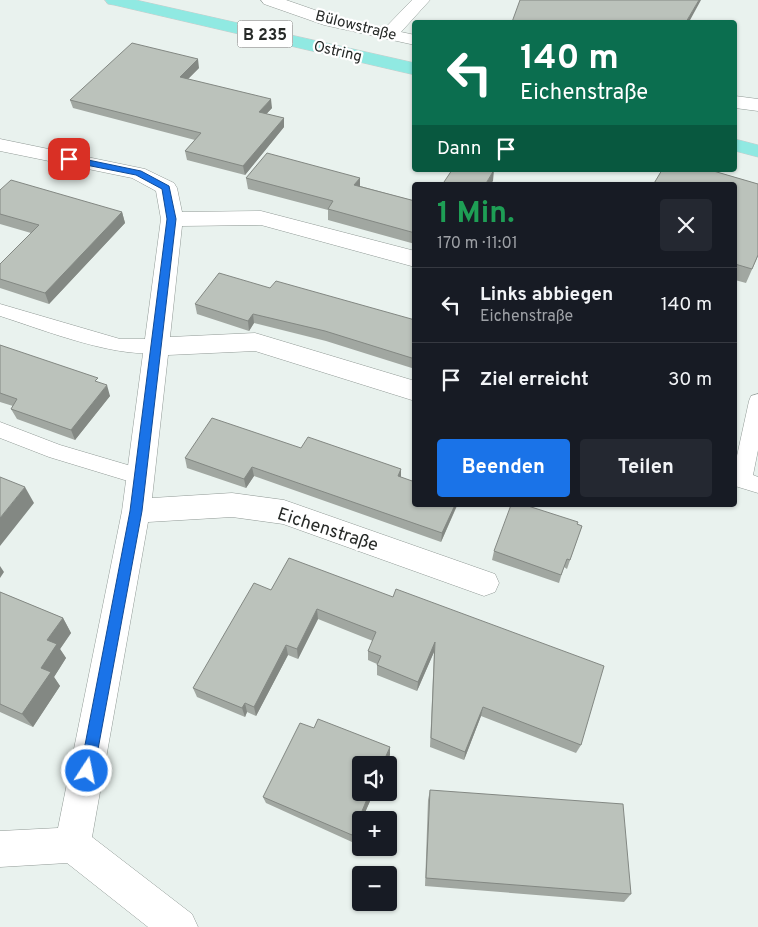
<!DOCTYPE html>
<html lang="de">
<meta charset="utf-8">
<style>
body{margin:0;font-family:Overpass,sans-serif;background:#242831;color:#f1f3f6;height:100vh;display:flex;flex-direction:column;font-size:19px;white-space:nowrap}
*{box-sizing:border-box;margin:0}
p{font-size:16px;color:#9ea1a6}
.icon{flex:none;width:28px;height:28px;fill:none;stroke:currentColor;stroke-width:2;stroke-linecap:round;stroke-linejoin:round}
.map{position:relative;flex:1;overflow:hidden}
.side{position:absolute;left:412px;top:182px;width:325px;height:325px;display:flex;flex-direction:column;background:#171b24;border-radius:5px;box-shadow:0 1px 4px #0004}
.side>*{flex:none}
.guide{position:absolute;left:412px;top:20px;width:325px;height:152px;border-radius:5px;box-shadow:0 1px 4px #0004;background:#0b6e4f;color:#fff;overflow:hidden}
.buttons{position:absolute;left:352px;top:756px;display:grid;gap:10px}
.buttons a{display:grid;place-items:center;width:45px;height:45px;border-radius:5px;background:#171b24;box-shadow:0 1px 4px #0004;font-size:25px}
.pin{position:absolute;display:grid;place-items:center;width:42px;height:42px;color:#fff;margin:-21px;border-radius:10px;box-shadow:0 2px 8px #0006}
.me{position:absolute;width:55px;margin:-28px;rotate:11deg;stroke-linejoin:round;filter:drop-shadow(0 0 4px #0008)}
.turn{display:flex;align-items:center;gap:18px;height:105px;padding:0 25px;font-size:22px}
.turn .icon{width:65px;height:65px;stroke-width:2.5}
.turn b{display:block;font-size:35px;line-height:42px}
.then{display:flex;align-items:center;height:48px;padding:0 25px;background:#0003;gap:10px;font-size:19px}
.round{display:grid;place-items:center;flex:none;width:52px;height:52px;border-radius:5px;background:#242831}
.head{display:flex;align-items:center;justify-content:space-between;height:85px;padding:0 25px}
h1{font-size:30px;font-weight:700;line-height:38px;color:#1e9e55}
.action{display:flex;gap:10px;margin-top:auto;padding:10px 25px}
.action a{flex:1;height:58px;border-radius:5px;background:#1a73e8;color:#fff;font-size:20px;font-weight:700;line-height:58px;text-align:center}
.action a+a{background:#242831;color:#f1f3f6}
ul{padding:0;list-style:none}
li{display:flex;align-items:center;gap:15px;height:75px;padding:0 25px;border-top:1px solid #363941}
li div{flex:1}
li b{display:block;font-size:19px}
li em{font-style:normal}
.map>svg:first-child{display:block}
</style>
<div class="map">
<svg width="758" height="927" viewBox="0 0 758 927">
<rect width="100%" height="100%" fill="#e9f2ee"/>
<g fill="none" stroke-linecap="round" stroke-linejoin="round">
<g stroke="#919a96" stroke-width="1">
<path id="service" d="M 0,304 L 120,339 L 157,339 L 163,341 L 166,346 L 163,351 C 124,362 41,329 0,316 Z
M 758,394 L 758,450 L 753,475 L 758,477 L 758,493 L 735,486 L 735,465 L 749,401 L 751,396 Z
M 0,422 L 60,445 L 148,471 L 151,477 L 148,483 L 141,485 L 49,457 L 0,438 Z"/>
</g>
<g stroke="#919a96" stroke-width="1">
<path id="minor" d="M 261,0 L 286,0 L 335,17 L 385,28 L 412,0 L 430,0 L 401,32 L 415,35 L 415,45 L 324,25 L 264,4 Z
M 735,96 L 758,99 L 758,111 L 735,108 Z
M 0,139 L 145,169 L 174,183 L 177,188 L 182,212 L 261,211 L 415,251 L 415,267 L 261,225 L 182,226 L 170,337 L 255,333 L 415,381 L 415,401 L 255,351 L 168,355 L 152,498 L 232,493 L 284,500 L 495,574 L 499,583 L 495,592 L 484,596 L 283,524 L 232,517 L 148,522 L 92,837 L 192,914 L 198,927 L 148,927 L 67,863 L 0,867 L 0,831 L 58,828 L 122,511 L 161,219 L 156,191 L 132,178 L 0,151 Z"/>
</g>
<g stroke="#cbcccb" stroke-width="1">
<path id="primary" d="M 105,0 L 136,0 L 415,63 L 415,75 L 114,5 L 108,4 Z
M 735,139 L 758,145 L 758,157 L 735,151 Z"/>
</g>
<use href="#service" fill="#fff" fill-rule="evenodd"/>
<use href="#minor" fill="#fff" fill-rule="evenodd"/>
<use href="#primary" fill="#90e9e2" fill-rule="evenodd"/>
</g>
<path fill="#a1a7a1" d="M 199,68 L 188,79 L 272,108 L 266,114 L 284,118 L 284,127 L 245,175 L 187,160 L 185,151 L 195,140 L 73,108 L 70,100 Z
M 662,170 L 696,170 L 698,171 L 710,170 L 758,184 L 758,256 L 746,283 L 735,280 L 735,185 L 653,185 Z
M 246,178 L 360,178 L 360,186 L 415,201 L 415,244 L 328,220 L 328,210 L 248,189 Z
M 0,190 L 122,212 L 125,223 L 49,304 L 0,288 L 0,264 L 31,233 L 0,224 Z
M 270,288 L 415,320 L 415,369 L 326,341 L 254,323 L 249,331 L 197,314 L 195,304 Z
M 0,345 L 99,383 L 110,396 L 75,440 L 17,419 L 11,409 L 13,406 L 0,402 Z
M 185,458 L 401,469 L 401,477 L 457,506 L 441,542 L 254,476 L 246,488 L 187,468 Z
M 577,524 L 582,526 L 567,569 L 564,567 L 559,583 L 492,560 L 494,551 Z
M 271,590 L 393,597 L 581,745 L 576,753 L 481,716 L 464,760 L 430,747 L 434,652 L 417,691 L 377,675 L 377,664 L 368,660 L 368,651 L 373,641 L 318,619 L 298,659 L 288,655 L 256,716 L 247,712 L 245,717 L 197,697 L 193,688 Z
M 0,592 L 63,618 L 71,633 L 60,649 L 66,658 L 54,677 L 60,686 L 33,727 L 0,712 Z
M 314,728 L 390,747 L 390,755 L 361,792 L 374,792 L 352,842 L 266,803 L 263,797 Z
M 430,790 L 631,894 L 624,902 L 425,886 L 428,800 Z"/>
<path fill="#838883" d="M 699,0 L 701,0 L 689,22 L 686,22 Z
M 198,59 L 199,68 L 181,86 L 180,77 Z
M 271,99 L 272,108 L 260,121 L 259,112 Z
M 284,118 L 284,127 L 245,175 L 243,166 Z
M 494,170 L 493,181 L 490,185 L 485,185 Z
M 360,178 L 360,188 L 354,185 Z
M 122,212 L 125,223 L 49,304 L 45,293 Z
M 253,314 L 254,323 L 249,331 L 248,321 Z
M 107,385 L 110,396 L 75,440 L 71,430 Z
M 252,467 L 254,476 L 246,488 L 244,479 Z
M 401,469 L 401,478 L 398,476 Z
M 25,487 L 34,503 L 0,546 L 0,518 Z
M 455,505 L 457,505 L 441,542 L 442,533 Z
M 0,566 L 4,572 L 0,578 Z
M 317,609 L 318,619 L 298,659 L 297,649 Z
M 63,618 L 71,633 L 60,649 L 66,658 L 54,677 L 60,686 L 33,727 L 22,714 L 41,668 L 47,640 Z
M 435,642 L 434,652 L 417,691 L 418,682 Z
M 286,645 L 288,655 L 256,716 L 254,707 Z
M 245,703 L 247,712 L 245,717 L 242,708 Z
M 483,707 L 481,716 L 464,760 L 465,752 Z
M 390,747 L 390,755 L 385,765 L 382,765 Z
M 370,792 L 374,792 L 352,842 L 352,835 Z"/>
<path fill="#bbc2bb" stroke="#838883" d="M 520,0 L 699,0 L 686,22 L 512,22 Z
M 132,43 L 198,59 L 180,77 L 271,99 L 259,112 L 284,118 L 243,166 L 185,151 L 201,133 L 70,100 Z
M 267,153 L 360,178 L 354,185 L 415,201 L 415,233 L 328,209 L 333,201 L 246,178 Z
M 452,170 L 494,170 L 485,185 L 442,185 Z
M 662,170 L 696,170 L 698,171 L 710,170 L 758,184 L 758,255 L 752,269 L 735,264 L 735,185 L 653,185 Z
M 11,180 L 122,212 L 45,293 L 0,279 L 0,264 L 39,225 L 0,214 L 0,190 Z
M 219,273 L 270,288 L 276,281 L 415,320 L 415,359 L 325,331 L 253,314 L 248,321 L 195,304 Z
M 0,345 L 98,378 L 95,381 L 107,385 L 71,430 L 11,409 L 17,399 L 0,393 Z
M 212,418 L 301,448 L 308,437 L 401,469 L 398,476 L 415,482 L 415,505 L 455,505 L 442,533 L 252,467 L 244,479 L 185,458 Z
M 0,477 L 25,487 L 0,518 Z
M 511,505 L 525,505 L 578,522 L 577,524 L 582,526 L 570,560 L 567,559 L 561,575 L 494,551 Z
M 289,558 L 393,597 L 396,589 L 604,666 L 581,745 L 483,707 L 465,752 L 431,738 L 435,642 L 418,682 L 377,665 L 381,656 L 368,651 L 376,632 L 317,609 L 297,649 L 286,645 L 254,707 L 245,703 L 242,708 L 193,688 L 254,583 L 271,590 Z
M 0,592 L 63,618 L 47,640 L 57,644 L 41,668 L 51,672 L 22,714 L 0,704 Z
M 318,719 L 390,747 L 382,765 L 361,765 L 361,792 L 370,792 L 352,835 L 263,797 L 300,723 L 314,728 Z
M 430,790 L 623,804 L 631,894 L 426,878 Z"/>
<path fill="#1a73e8" stroke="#114b97" d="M 69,156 L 141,171 L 169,186 L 176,219 L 142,511 L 94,771 L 92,776 L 87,778 L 82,776 L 80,771 L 130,511 L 167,219 L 162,189 L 136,175 L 66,161 L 66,157 Z"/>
<g text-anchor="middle" stroke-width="4.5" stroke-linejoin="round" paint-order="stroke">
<g font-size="15" fill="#272a28" stroke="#fff">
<text transform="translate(356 25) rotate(14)" y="5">Bülowstraße</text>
<text transform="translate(338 51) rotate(13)" y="5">Ostring</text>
</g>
<rect fill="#fff" stroke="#686a68" stroke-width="1" x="237.5" y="20.5" width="55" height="27" rx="4"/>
<g font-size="16" font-weight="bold" fill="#272a28">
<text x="265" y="40">B 235</text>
</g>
<g font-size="18" fill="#272a28" stroke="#fff">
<text transform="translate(328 529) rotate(18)" y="6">Eichenstraße</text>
</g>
</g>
</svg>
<div class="buttons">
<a><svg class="icon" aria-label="sound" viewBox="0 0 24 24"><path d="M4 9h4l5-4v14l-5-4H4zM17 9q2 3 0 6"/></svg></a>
<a>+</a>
<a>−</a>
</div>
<div class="pin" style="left:69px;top:159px;background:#d93025"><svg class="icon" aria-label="arrive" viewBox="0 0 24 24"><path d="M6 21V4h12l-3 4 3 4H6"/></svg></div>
<svg class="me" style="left:87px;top:771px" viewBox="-20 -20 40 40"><circle r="17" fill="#1a73e8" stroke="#fff" stroke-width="3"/><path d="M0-11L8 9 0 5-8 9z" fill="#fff"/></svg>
<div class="guide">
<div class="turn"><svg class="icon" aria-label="left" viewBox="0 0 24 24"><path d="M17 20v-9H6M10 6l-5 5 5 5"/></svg><div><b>140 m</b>Eichenstraße</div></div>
<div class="then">Dann<svg class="icon" aria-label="arrive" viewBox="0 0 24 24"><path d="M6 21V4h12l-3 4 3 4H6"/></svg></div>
</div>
<section class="side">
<div class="head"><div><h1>1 Min.</h1><p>170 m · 11:01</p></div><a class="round"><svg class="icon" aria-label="close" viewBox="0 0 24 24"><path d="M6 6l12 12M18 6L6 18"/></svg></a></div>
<ul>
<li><svg class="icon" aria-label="left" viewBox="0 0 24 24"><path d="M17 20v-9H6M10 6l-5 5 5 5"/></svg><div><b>Links abbiegen</b><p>Eichenstraße</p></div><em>140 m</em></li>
<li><svg class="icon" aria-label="arrive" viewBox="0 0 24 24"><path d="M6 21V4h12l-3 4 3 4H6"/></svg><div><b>Ziel erreicht</b></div><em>30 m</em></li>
</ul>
<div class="action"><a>Beenden</a><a>Teilen</a></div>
</section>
</div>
